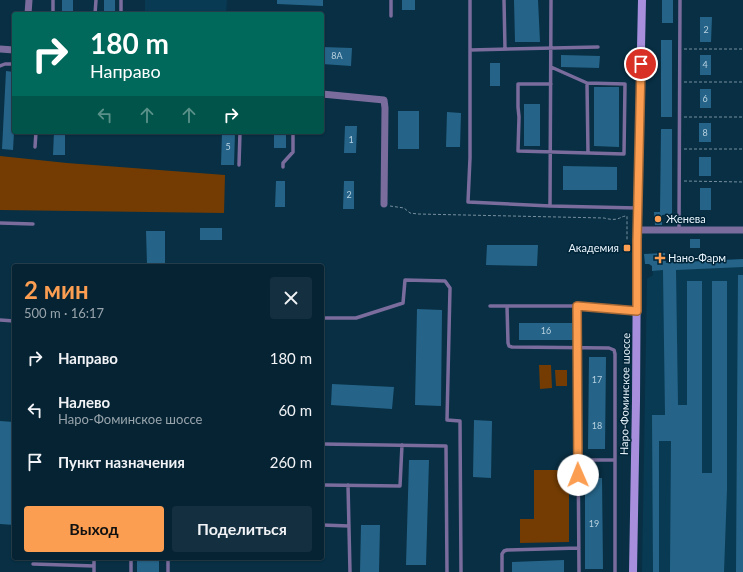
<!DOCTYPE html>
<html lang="ru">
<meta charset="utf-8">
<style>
body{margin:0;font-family:Lato,sans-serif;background:#142f3f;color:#f1f3f6;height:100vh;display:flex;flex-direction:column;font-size:15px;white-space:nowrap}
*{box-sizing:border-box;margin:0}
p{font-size:13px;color:#98a4ac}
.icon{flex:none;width:22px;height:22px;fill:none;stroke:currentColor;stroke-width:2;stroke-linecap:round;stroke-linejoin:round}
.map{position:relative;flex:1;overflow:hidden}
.drawer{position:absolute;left:12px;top:264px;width:312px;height:296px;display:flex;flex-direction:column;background:#062333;border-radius:4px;box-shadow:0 1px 3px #0004,0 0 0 1px #27404e}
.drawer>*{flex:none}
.banner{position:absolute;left:12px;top:12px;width:312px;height:122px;border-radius:4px;box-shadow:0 1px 3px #0004,0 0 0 1px #27404e;background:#00695c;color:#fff;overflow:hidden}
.pin{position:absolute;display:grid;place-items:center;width:34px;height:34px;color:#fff;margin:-17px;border:2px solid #fff;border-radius:50%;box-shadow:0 1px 4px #0007}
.me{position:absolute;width:44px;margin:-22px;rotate:359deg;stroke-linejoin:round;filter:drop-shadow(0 0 3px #0008)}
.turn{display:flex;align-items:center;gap:14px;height:84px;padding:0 12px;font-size:18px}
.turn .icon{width:52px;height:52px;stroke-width:2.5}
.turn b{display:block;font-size:28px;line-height:34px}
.lanes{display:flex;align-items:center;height:38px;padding:0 12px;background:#0003;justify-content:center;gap:20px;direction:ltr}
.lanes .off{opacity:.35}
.round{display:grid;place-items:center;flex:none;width:42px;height:42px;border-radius:4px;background:#142f3f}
.head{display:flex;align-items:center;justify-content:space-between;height:68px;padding:0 12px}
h1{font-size:24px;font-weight:700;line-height:30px;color:#fb9e51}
.cta{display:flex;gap:8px;margin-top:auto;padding:8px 12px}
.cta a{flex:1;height:46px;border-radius:4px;background:#fb9e51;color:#111;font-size:16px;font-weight:700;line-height:46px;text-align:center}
.cta a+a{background:#142f3f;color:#f1f3f6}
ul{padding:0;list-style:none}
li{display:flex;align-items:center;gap:12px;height:52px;padding:0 12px}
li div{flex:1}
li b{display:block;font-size:15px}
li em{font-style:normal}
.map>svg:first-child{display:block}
</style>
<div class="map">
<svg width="743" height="572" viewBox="0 0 743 572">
<rect width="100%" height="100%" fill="#082f44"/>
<path fill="#093a53" d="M 145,0 L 227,0 L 226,14 L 145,14 Z
M 743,259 L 743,572 L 642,572 L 647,279 L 653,275 L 652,263 Z"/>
<path fill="#743c02" d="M 0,156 L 67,163 L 225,175 L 224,213 L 0,210 Z
M 539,365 L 551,365 L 552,388 L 540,389 Z
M 555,370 L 567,370 L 567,386 L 556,386 Z
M 534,470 L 569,470 L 569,542 L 520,543 L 520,519 L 534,519 Z"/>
<path fill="#256488" d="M 62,0 L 73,0 L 73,14 L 62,14 Z
M 104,0 L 115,0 L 115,14 L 104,14 Z
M 277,0 L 323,0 L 323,6 L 277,4 Z
M 402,0 L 415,0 L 415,10 L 402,10 Z
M 514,0 L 538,0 L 540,42 L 515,42 Z
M 662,0 L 673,0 L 673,23 L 662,23 Z
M 700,17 L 712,17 L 711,42 L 700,42 Z
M 661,40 L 672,40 L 672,117 L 661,117 Z
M 322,47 L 352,48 L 351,66 L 322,64 Z
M 561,55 L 600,56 L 599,68 L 561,67 Z
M 700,55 L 711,55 L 711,75 L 700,75 Z
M 490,63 L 500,63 L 500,86 L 490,86 Z
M 6,71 L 14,72 L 14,132 L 13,150 L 2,149 Z
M 594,87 L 619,87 L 619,147 L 594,146 Z
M 700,89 L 711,89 L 711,108 L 700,108 Z
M 524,104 L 540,104 L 540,146 L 524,146 Z
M 398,111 L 419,111 L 419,149 L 398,149 Z
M 447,112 L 461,113 L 460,147 L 446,147 Z
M 699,123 L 711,123 L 711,142 L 699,142 Z
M 345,126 L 357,126 L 356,153 L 344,153 Z
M 661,129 L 672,129 L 672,214 L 662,215 L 662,225 L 655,225 L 654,212 L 660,212 Z
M 54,132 L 65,132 L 65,155 L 53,155 Z
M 222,132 L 235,132 L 234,165 L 221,165 Z
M 274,132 L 286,132 L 286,148 L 274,148 Z
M 699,157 L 711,157 L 711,176 L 699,176 Z
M 563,166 L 617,167 L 617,190 L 563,190 Z
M 276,181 L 285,181 L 285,207 L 275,207 Z
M 344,181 L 354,181 L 354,209 L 343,209 Z
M 700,188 L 711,188 L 711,210 L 700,210 Z
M 200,228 L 222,228 L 222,240 L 200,240 Z
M 146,231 L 165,231 L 165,264 L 147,264 Z
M 690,239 L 700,239 L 700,248 L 690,248 Z
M 487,245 L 538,245 L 537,266 L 486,265 Z
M 665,253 L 666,263 L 743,259 L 743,267 L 676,270 L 678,405 L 687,405 L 687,281 L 702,281 L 702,473 L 712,473 L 712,281 L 727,281 L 727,489 L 724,572 L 670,572 L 671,441 L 659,441 L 659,572 L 653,572 L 652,415 L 665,415 L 663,270 L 652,271 L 652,266 L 649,264 L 645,264 L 644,254 Z
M 738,275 L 743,275 L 743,572 L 736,572 Z
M 417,309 L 442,310 L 441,406 L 415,405 Z
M 519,323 L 572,323 L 573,340 L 519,340 Z
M 589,357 L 606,357 L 605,449 L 588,449 Z
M 332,384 L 394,387 L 392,409 L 331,405 Z
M 474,420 L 492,421 L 491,478 L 473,477 Z
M 0,421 L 14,422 L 14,525 L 0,524 Z
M 409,460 L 429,460 L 426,565 L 406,565 Z
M 585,478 L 602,478 L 603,569 L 585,569 Z
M 361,525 L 380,525 L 379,572 L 360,572 Z
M 137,558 L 159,558 L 159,572 L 137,572 Z
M 564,560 L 564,572 L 512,572 L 512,562 Z"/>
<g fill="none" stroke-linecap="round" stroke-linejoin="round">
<path stroke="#77909f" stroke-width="1" stroke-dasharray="3 2" stroke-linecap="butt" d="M 684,49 L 743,49
M 684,82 L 743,82
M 684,117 L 743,117
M 684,149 L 743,149
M 684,181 L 743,182
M 390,206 L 404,208 L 410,213 L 418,214 L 604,218 C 608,219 613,220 617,219 C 621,218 622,216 627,216 L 627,241"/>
<path stroke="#7a6c9c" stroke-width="3.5" d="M 470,0 L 470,158 L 468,202 L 550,206 L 637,208
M 504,0 L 505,49
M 53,14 L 53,0
M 95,14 L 96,0
M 121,14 L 121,0
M 391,16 L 391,0
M 470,50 L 598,47
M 0,66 L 5,64 L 14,64
M 587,83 L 588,153
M 551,84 L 518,84 L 518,107 L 519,117 L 518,151 L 624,154 L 625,84 L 587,83 L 551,67
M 35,147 L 36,132
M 239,165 L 240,132
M 283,167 L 283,163 L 293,152 L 293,132
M 550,206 L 551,0
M 0,223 L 33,224
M 679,230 L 680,0
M 490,306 L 577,306 L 636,311
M 507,306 L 508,343 L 509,346 L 512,347 L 609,348 L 614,350 L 615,354 L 615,572
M 577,306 L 579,572
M 322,318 L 356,318 L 403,303 L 405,280 L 445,281 L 450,288 L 447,420 L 460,421 L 461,572
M 0,320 L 14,321
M 322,444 L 446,446 L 447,572
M 578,460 L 615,460
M 322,485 L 400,486 L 402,445
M 348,485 L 350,572
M 322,525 L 349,526
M 94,558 L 94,572
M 131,558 L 131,572
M 33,564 L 94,566
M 168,572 L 168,558
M 502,572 L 502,554 L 504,551 L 507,550 L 579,548"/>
<path stroke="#7a6c9c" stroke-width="7" d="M 28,14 L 29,0
M 0,49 L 14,50
M 322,94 L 384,100 L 385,108 L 384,204
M 637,230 L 743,230"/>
<path stroke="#a78fdd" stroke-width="8" d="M 633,572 L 636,401 L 637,241 L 642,0"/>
</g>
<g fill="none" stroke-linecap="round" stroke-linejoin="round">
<g stroke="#a36735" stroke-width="10">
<path id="route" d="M 578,475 L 577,306 L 637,311 L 637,241 L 641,64"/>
</g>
<use href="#route" stroke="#fb9e51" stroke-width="7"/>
</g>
<g fill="#fb9e51" stroke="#002539" stroke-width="1.5">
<circle cx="658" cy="219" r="4"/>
<rect x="623" y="244" width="8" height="8" rx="2"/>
<path d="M658 252h4v4h4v4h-4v4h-4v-4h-4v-4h4z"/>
</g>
<g text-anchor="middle" stroke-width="3" stroke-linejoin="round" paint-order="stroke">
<g font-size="9" fill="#b8d1e0">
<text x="706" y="33">2</text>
<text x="337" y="59">8А</text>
<text x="705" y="68">4</text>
<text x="705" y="102">6</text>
<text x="705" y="136">8</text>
<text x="351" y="143">1</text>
<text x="228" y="150">5</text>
<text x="349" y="198">2</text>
<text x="546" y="334">16</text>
<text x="597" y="383">17</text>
<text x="597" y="429">18</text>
<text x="594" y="527">19</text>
</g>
<g font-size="11" fill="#e9f5fd" stroke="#002539" text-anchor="start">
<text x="666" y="223">Женева</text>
<text x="619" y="252" text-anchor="end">Академия</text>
<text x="668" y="262">Нано-Фарм</text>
</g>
<g font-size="11" fill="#e9f5fd" stroke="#002539">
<text transform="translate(625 394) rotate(-89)" y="4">Наро-Фоминское шоссе</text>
</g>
</g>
</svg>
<div class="pin" style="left:641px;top:64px;background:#d93025"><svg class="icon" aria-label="arrive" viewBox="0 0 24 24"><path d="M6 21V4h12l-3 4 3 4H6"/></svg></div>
<svg class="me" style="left:578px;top:475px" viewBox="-20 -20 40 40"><circle r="19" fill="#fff"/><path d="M0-13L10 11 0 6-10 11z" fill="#fb9e51"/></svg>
<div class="banner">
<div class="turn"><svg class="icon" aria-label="right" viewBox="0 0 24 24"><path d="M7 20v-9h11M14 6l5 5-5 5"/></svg><div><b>180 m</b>Направо</div></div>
<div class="lanes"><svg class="icon off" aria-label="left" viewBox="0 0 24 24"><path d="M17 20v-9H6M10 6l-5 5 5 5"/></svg><svg class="icon off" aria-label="ahead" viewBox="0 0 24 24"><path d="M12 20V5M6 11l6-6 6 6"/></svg><svg class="icon off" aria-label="ahead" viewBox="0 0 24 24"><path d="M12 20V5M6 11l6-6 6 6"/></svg><svg class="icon" aria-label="right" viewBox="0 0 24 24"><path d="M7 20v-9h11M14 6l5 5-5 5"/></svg></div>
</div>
<section class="drawer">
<div class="head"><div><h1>2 мин</h1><p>500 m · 16:17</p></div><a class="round"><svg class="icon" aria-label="close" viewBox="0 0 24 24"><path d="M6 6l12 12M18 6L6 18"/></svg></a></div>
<ul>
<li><svg class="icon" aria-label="right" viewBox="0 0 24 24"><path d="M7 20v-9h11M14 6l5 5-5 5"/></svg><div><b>Направо</b></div><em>180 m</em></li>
<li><svg class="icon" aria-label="left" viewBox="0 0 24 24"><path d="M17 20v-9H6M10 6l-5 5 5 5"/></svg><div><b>Налево</b><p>Наро-Фоминское шоссе</p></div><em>60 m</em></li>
<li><svg class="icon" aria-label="arrive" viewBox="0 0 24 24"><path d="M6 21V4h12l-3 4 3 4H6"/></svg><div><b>Пункт назначения</b></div><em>260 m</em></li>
</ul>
<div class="cta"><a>Выход</a><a>Поделиться</a></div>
</section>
</div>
